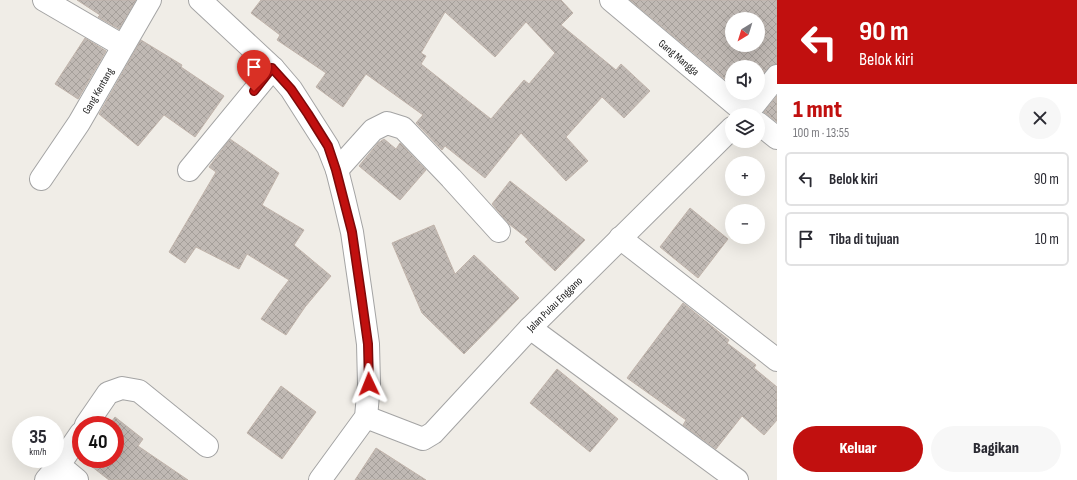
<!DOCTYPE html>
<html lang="id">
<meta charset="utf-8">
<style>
body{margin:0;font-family:"Sofia Sans Condensed",sans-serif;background:#f7f7f7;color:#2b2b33;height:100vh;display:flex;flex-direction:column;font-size:15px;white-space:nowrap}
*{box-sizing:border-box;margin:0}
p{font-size:13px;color:#7c7c81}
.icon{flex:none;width:22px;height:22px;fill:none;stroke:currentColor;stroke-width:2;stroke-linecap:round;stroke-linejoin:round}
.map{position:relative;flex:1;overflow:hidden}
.panel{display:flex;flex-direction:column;background:#fff;width:300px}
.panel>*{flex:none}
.guide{background:#c1100f;color:#fff;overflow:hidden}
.needle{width:26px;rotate:218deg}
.fabs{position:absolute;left:725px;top:12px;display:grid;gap:8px}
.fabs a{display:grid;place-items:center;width:40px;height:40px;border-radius:50%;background:#fff;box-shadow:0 4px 16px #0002;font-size:20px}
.speed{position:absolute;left:12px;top:416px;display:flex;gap:8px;font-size:20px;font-weight:700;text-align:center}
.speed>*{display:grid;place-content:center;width:52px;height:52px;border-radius:50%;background:#fff;box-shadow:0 4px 16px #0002;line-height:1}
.speed small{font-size:10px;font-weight:400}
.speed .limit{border:6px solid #d22;background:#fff;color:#111}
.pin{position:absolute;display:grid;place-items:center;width:34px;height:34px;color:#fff;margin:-41px -17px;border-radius:50% 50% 50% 0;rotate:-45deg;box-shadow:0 0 4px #0007}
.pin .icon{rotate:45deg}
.me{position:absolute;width:44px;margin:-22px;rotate:358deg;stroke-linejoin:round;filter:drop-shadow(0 0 3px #0008)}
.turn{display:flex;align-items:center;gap:14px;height:84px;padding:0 16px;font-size:18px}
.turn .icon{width:52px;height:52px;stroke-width:2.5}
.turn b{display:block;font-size:28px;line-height:34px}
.round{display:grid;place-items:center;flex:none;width:42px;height:42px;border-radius:21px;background:#f7f7f7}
.overview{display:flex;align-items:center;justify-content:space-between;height:68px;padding:0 16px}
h1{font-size:24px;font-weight:800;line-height:30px;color:#c1100f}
.button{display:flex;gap:8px;margin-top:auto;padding:8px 16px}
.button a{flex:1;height:46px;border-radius:24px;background:#c1100f;color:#fff;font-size:16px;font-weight:800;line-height:46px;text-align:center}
.button a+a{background:#f7f7f7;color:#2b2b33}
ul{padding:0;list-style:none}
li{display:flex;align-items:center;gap:12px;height:54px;margin:0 8px 6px;padding:0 8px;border:2px solid #e1e1e2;border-radius:6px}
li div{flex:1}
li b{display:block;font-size:15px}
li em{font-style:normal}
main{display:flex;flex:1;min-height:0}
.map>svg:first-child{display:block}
</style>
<main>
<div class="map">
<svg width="777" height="480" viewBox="0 0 777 480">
<defs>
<pattern id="building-cross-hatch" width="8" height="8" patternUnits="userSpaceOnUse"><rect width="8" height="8" fill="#c0b9b4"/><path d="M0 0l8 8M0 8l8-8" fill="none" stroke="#a59f9a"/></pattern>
</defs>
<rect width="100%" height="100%" fill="#f0ede7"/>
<path fill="url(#building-cross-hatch)" stroke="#c1b4ab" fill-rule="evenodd" d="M 77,0 L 136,0 L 119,29 L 98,17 L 100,15 Z
M 261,0 L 561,0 L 573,13 L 561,25 L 616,70 L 621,64 L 650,91 L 624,118 L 602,97 L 566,137 L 588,161 L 566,181 L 521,133 L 485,178 L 445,146 L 442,150 L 416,123 L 423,115 L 366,74 L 343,107 L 316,87 L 326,73 L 277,40 L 280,35 L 251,13 ZM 445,12 L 495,57 L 526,22 L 555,53 L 529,84 L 524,80 L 491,119 L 421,64 L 426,56 L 421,53 Z
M 630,0 L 777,0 L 777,64 L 772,65 L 768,68 L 758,80 L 758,67 L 732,67 L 732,85 ZM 732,19 L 758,19 L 758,45 L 732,45 Z
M 85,38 L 106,51 L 78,99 L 55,84 Z
M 141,40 L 182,65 L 181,67 L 224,96 L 195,137 L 164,115 L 138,146 L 99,114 Z
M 777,96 L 777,122 L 764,112 Z
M 230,139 L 279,173 L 262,205 L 304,230 L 294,245 L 331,276 L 305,307 L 286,335 L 261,319 L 279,293 L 289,280 L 247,254 L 239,269 L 196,247 L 185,263 L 169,252 L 216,172 L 209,167 Z
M 384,139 L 396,149 L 400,143 L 426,170 L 400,200 L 359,166 L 378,143 Z
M 510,181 L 585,240 L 555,271 L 525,242 L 528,239 L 509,224 L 492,204 Z
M 690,208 L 728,239 L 698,278 L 660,247 Z
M 434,225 L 455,274 L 474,255 L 519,298 L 464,354 L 422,313 L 392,243 Z
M 683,303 L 729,340 L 727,343 L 756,365 L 754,368 L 777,387 L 777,420 L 764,435 L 742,416 L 716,449 L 683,425 L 686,420 L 627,378 Z
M 557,369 L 618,419 L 590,452 L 530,403 Z
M 281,386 L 316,412 L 282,459 L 247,433 Z
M 115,417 L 143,439 L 138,446 L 188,480 L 109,480 L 82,459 L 115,459 L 115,425 L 109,425 Z
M 376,448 L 426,480 L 355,480 Z"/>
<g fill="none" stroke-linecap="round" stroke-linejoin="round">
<g stroke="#a4a4a4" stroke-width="24">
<g id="minor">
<path d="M 44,0 L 123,46"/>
<path id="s1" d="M 611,0 L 748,115"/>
<path d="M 758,123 L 777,138"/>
<path d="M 189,170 L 273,68"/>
<path d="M 337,170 L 373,130 L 387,123 L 403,128 L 451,178 L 499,231"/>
<path id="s2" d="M 41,179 L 79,123 L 150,0"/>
<path d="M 620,238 L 777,360"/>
<path d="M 530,328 L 737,480"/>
<path d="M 86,425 L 108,393 L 122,388 L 139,391 L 207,446"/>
<path d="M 59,465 L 77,480"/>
<path d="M 46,480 L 59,465 L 81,433"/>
</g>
</g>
<g stroke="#a4a4a4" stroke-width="24">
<g id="tertiary">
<path d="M 200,0 L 273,68 L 291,89 L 328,147 L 337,170 L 344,198 L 352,232 L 361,294 L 368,344 L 369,384 L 366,417 L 320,480"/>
<path d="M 746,115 L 777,76"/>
<path id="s3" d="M 366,417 L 423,439 L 433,433 L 530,328 L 732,128"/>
</g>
</g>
<use href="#minor" stroke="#fff" stroke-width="22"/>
<use href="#tertiary" stroke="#fff" stroke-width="22"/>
</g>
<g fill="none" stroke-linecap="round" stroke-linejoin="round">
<g stroke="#7d0a0a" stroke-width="10">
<path id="route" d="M 254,91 L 272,68 L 291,89 L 308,114 L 328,146 L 336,170 L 352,232 L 361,294 L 368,344 L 369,384"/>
</g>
<use href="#route" stroke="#c1100f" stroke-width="7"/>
</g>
<g text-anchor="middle" stroke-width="3" stroke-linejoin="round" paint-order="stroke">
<g font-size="11" fill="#202020" stroke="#fff">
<text dy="4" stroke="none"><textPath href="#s1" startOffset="89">Gang Mangga</textPath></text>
<text dy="4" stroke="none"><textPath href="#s2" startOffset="105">Gang Kentang</textPath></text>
<text dy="4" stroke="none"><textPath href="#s3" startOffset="250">Jalan Pulau Enggano</textPath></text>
</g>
</g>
</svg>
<div class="fabs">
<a><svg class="needle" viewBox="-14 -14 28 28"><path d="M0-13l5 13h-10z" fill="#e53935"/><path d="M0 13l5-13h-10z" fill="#7c7c81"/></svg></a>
<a><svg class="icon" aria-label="sound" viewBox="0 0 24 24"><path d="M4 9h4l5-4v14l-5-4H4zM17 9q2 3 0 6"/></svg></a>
<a><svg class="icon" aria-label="layers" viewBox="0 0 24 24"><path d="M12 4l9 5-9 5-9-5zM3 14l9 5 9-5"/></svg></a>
<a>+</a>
<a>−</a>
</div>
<div class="speed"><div>35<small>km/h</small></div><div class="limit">40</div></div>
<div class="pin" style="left:254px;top:91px;background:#d93025"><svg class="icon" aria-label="arrive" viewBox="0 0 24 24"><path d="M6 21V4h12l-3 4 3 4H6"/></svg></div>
<svg class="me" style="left:369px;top:384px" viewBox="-20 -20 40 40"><path d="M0-17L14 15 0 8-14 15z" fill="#c1100f" stroke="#fff" stroke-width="4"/></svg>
</div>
<section class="panel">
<div class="guide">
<div class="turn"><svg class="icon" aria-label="left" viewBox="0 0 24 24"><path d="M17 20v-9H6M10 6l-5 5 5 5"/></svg><div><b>90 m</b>Belok kiri</div></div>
</div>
<div class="overview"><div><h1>1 mnt</h1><p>100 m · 13:55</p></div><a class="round"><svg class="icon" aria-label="close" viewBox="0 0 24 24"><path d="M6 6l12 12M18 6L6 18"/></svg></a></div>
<ul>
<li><svg class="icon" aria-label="left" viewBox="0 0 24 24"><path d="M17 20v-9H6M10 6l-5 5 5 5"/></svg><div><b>Belok kiri</b></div><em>90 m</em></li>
<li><svg class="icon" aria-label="arrive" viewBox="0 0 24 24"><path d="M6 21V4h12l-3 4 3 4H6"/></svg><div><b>Tiba di tujuan</b></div><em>10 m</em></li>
</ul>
<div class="button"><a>Keluar</a><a>Bagikan</a></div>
</section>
</main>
